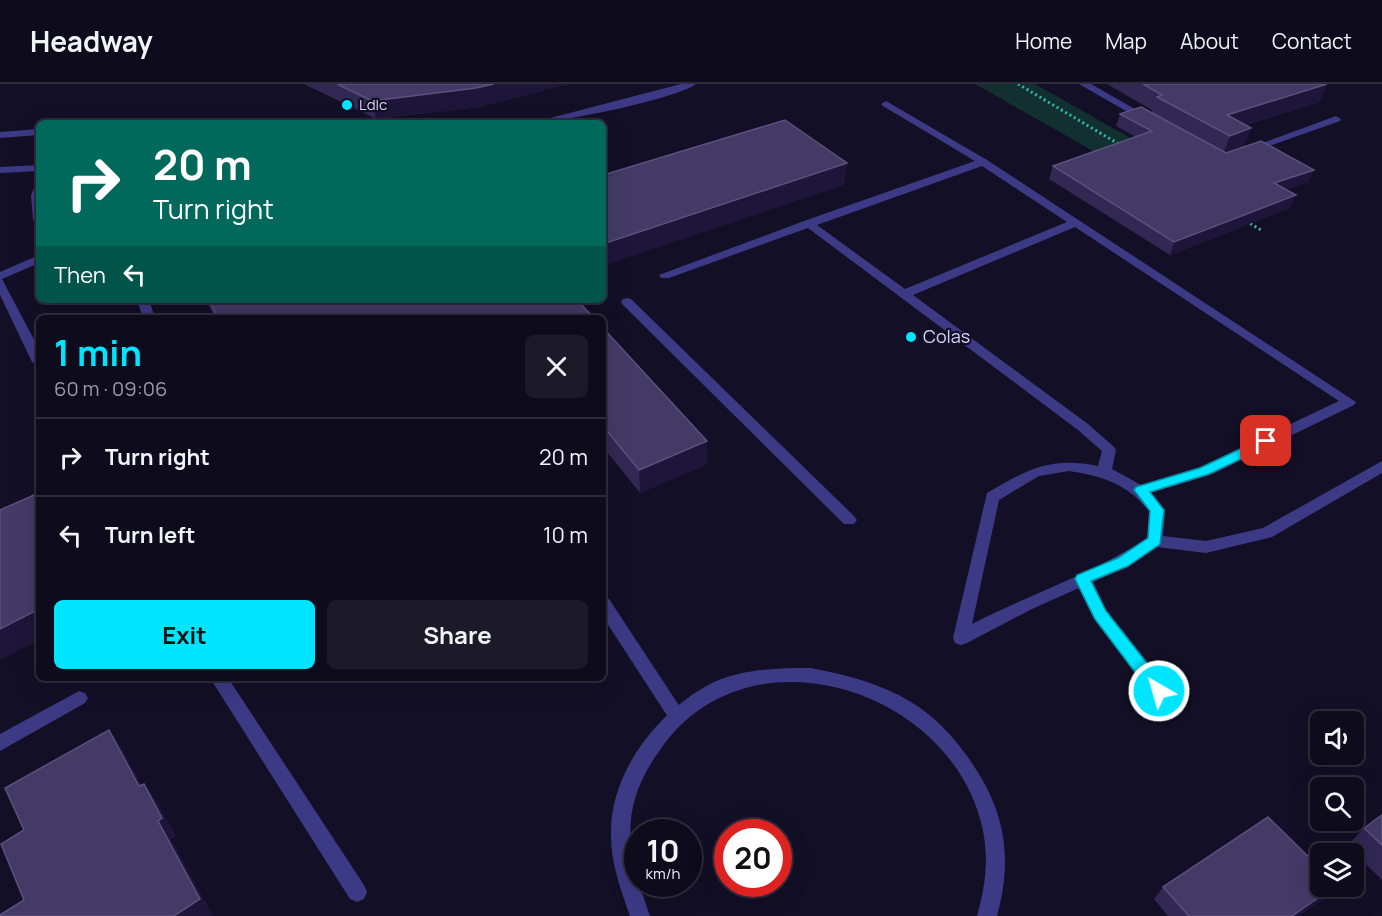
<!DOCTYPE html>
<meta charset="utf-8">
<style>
body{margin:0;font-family:Manrope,sans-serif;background:#1c1929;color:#f1f3f6;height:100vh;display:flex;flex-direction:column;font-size:22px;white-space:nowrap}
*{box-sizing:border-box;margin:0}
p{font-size:20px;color:#9b9ba3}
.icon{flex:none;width:33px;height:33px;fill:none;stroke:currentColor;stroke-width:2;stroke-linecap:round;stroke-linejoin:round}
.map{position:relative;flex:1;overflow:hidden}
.panel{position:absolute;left:36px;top:231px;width:570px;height:366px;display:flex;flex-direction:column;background:#0e0b1c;border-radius:9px;box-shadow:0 6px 24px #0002,0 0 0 2px #2e2b3b}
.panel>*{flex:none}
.guide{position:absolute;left:36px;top:36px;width:570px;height:183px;border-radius:9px;box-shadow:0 6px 24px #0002,0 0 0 2px #2e2b3b;background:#00695c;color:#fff;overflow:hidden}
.tools{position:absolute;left:1310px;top:627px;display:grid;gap:12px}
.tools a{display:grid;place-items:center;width:54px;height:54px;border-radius:9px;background:#0e0b1c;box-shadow:0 6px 24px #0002,0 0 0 2px #2e2b3b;font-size:30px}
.speed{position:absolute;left:624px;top:735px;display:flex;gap:12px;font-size:30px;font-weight:700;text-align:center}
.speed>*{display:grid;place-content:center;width:78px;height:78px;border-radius:50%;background:#0e0b1c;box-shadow:0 6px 24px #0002,0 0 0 2px #2e2b3b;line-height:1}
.speed small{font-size:15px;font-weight:400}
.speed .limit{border:9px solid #d22;background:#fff;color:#111}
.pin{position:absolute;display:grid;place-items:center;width:51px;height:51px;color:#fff;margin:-26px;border-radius:12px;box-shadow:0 3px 9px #0006}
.me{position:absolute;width:66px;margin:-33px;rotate:322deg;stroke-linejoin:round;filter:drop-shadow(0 0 4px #0008)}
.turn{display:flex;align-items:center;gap:21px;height:126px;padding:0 18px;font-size:27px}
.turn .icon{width:78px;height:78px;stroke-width:2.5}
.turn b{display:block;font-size:42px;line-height:51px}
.then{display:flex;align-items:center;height:57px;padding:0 18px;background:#0003;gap:12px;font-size:22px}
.round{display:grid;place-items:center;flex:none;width:63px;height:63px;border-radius:9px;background:#1c1929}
.head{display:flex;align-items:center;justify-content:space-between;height:102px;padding:0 18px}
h1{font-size:36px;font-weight:700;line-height:45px;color:#00e5ff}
.cta{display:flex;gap:12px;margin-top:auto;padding:12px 18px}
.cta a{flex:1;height:69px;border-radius:9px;background:#00e5ff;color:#111;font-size:24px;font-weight:700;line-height:69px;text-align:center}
.cta a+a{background:#1c1929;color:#f1f3f6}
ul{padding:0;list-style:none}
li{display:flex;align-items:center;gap:18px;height:78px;padding:0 18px;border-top:2px solid #2e2b3b}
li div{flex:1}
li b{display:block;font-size:22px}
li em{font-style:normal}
header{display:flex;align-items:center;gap:36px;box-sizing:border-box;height:84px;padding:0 30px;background:#0e0b1c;border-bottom:2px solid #2e2b3b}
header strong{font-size:28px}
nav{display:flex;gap:33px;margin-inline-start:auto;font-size:21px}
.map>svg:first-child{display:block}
</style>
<header>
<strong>Headway</strong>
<nav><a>Home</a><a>Map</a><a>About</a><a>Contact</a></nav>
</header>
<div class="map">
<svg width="1382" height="832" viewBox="0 0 1382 832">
<rect width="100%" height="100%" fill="#130f26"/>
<path fill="#12302f" d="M 975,0 L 1035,0 L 1268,132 L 1107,75 Z"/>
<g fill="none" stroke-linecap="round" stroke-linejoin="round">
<path stroke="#2fb8b0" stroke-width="3" stroke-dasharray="2 3" stroke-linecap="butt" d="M 1018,0 L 1122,62
M 1246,137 L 1261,146"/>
<path fill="#3d3a85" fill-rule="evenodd" d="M 1079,0 L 1091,0 L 1154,36 L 1145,38 Z
M 886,17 L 987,76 L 1356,318 L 1354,321 L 1210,391 L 1150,409 L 1165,426 L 1163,452 L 1206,457 L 1263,444 L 1382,377 L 1382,389 L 1272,453 L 1206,469 L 1157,463 L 1129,482 L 1093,498 L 1106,526 L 1165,602 L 1168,607 L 1165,612 L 1159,614 L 1153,612 L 1094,535 L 1079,504 L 1032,525 L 967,559 L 961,561 L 955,559 L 953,554 L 987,409 C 1027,386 1049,372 1098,382 L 1102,367 L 1078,346 L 808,144 L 669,194 L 661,194 L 659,191 L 804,137 L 975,77 L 883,22 L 881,20 ZM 982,82 L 1067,138 L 905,205 L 817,141 ZM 1075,143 L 1339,317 L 1200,383 L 1141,401 L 1112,385 L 1116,366 L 1114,363 L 1088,340 L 913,211 ZM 1069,387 C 1103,392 1127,400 1149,427 L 1147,454 C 1093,490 1030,510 972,540 L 999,416 L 1039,392 Z
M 1336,32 L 1341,35 L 1340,37 L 1252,68 L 1243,66 Z
M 39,45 L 39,51 L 0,54 L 0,48 Z
M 39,101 L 39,139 L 33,136 L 31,111 L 35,102 Z
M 39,171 L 39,179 L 2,195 L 39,265 L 39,282 L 32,278 L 0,211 L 0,188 Z
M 627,214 L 631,215 L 854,432 L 857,436 L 854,440 L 844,440 L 623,221 L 621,218 L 623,215 Z
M 137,216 L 149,216 L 155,234 L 143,234 Z
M 603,514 L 609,515 L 682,626 L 685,631 L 682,636 L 676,639 L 670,636 L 603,533 Z
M 210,594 L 228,594 L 364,801 L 367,808 L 364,815 L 357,818 L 350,815 Z
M 79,607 L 85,609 L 88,614 L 85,619 L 0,667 L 0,650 Z"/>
<path fill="#3d3a85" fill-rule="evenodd" d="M 811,584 C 846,591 880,599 911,618 C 933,631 952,651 967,672 C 1004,723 1014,771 997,832 L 977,832 C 985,804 989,776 983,747 C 956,609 756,540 665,659 C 617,722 626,763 650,832 L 630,832 C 621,806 611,780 611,752 C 609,690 656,630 708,601 C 739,585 777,584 811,584 Z"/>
<path fill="#3d3a85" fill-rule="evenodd" d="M 681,0 L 696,0 C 676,15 558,39 531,39 Z
M 39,81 L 39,87 L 0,89 L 0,83 Z"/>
</g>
<path fill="#312854" d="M 304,0 L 568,0 L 479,23 L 376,35 Z
M 1107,0 L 1327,0 L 1320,18 L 1246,41 L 1251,44 L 1244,62 L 1314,86 L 1308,98 L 1286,106 L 1296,111 L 1290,124 L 1170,171 L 1049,95 L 1053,82 L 1136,53 L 1116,42 L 1120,30 L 1152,29 L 1152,26 Z
M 206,216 L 577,216 L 594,234 L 215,234 Z
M 603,244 L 707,357 L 707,380 L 640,409 L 603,363 Z
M 1382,731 L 1382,796 L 1347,762 L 1364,744 Z
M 1163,803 L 1325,814 L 1298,832 L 1168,832 L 1154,815 Z"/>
<path fill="#1d163a" d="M 494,0 L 568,0 L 479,23 L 376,35 L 372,17 Z
M 1327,0 L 1320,18 L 1223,48 L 1227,31 Z
M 1251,44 L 1244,62 L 1223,70 L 1230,52 Z
M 847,79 L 844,101 L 603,182 L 603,160 Z
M 1314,86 L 1308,98 L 1269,112 L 1274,99 Z
M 1296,111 L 1290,124 L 1170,171 L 1174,158 Z
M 707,357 L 707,380 L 640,409 L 639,386 Z
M 39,525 L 39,556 L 0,576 L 0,545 Z
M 109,646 L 122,665 L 153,721 L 139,702 Z
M 144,700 L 157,718 L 176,752 L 171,755 L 213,832 L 174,832 L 158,737 Z
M 1335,802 L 1325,814 L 1298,832 L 1292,832 Z"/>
<path fill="#433a66" stroke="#5a527e" stroke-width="1.5" d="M 337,0 L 494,0 L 476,4 L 372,17 Z
M 1143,0 L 1327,0 L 1227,31 L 1251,44 L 1230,52 L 1157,13 L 1162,11 Z
M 1141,23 L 1226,69 L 1261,57 L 1314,86 L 1274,99 L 1296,111 L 1174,158 L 1053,82 L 1152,47 L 1120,30 Z
M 785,36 L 847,79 L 603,160 L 603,91 Z
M 209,216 L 577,216 L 594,234 L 218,234 Z
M 603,244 L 707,357 L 639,386 L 603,342 Z
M 34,411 L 39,420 L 39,525 L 0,545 L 0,426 Z
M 109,646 L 139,702 L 144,700 L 162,734 L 158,737 L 200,815 L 174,832 L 0,832 L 0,831 L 24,816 L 1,760 L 24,746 L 5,704 Z
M 1382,731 L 1382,761 L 1364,744 Z
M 1268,733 L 1320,784 L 1320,802 L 1335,802 L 1292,832 L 1189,832 L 1163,803 Z"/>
<path fill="#00e5ff" stroke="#0095a6" stroke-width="1.5" d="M 1266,353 L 1271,354 L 1273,357 L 1271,361 L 1209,390 L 1150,408 L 1164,426 L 1160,460 L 1128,482 L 1091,497 L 1106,527 L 1165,602 L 1167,607 L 1165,612 L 1159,614 L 1153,612 L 1095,535 L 1075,495 L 1077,491 L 1118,474 L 1148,454 L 1150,427 L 1134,406 L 1136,403 L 1200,384 Z"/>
<g fill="#00e5ff" stroke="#130f26" stroke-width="2">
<circle cx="347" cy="21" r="6"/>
<circle cx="911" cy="253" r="6"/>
</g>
<g text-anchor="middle" stroke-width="4.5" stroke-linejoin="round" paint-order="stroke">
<g font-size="15" fill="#d9d4ff" stroke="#130f26" text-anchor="start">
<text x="359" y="26">Ldlc</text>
</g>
<g font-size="18" fill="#d9d4ff" stroke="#130f26" text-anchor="start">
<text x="923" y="259">Colas</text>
</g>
</g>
</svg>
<div class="tools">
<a><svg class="icon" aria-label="sound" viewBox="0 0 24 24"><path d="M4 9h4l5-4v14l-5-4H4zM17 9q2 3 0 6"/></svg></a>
<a><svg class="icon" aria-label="search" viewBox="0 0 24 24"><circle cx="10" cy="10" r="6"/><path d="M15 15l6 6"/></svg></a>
<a><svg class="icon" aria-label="layers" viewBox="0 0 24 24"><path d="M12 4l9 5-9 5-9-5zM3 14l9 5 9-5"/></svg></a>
</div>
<div class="speed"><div>10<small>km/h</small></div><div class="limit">20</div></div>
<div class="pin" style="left:1266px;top:357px;background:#d93025"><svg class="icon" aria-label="arrive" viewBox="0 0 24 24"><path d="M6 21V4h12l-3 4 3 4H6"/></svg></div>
<svg class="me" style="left:1159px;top:607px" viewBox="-20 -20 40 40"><circle r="17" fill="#00e5ff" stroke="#fff" stroke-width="3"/><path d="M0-11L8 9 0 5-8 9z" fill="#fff"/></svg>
<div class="guide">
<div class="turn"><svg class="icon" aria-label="right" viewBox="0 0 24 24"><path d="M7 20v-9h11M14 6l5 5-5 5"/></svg><div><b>20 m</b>Turn right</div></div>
<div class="then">Then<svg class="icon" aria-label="left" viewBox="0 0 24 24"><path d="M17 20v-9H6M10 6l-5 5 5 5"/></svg></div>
</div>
<section class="panel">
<div class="head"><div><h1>1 min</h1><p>60 m · 09:06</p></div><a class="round"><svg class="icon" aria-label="close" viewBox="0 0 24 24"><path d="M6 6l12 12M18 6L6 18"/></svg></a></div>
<ul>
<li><svg class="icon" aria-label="right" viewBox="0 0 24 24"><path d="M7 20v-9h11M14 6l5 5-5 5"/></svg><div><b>Turn right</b></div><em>20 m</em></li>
<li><svg class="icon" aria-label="left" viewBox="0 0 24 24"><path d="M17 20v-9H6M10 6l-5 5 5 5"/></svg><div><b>Turn left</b></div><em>10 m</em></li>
</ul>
<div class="cta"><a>Exit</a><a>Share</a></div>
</section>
</div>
